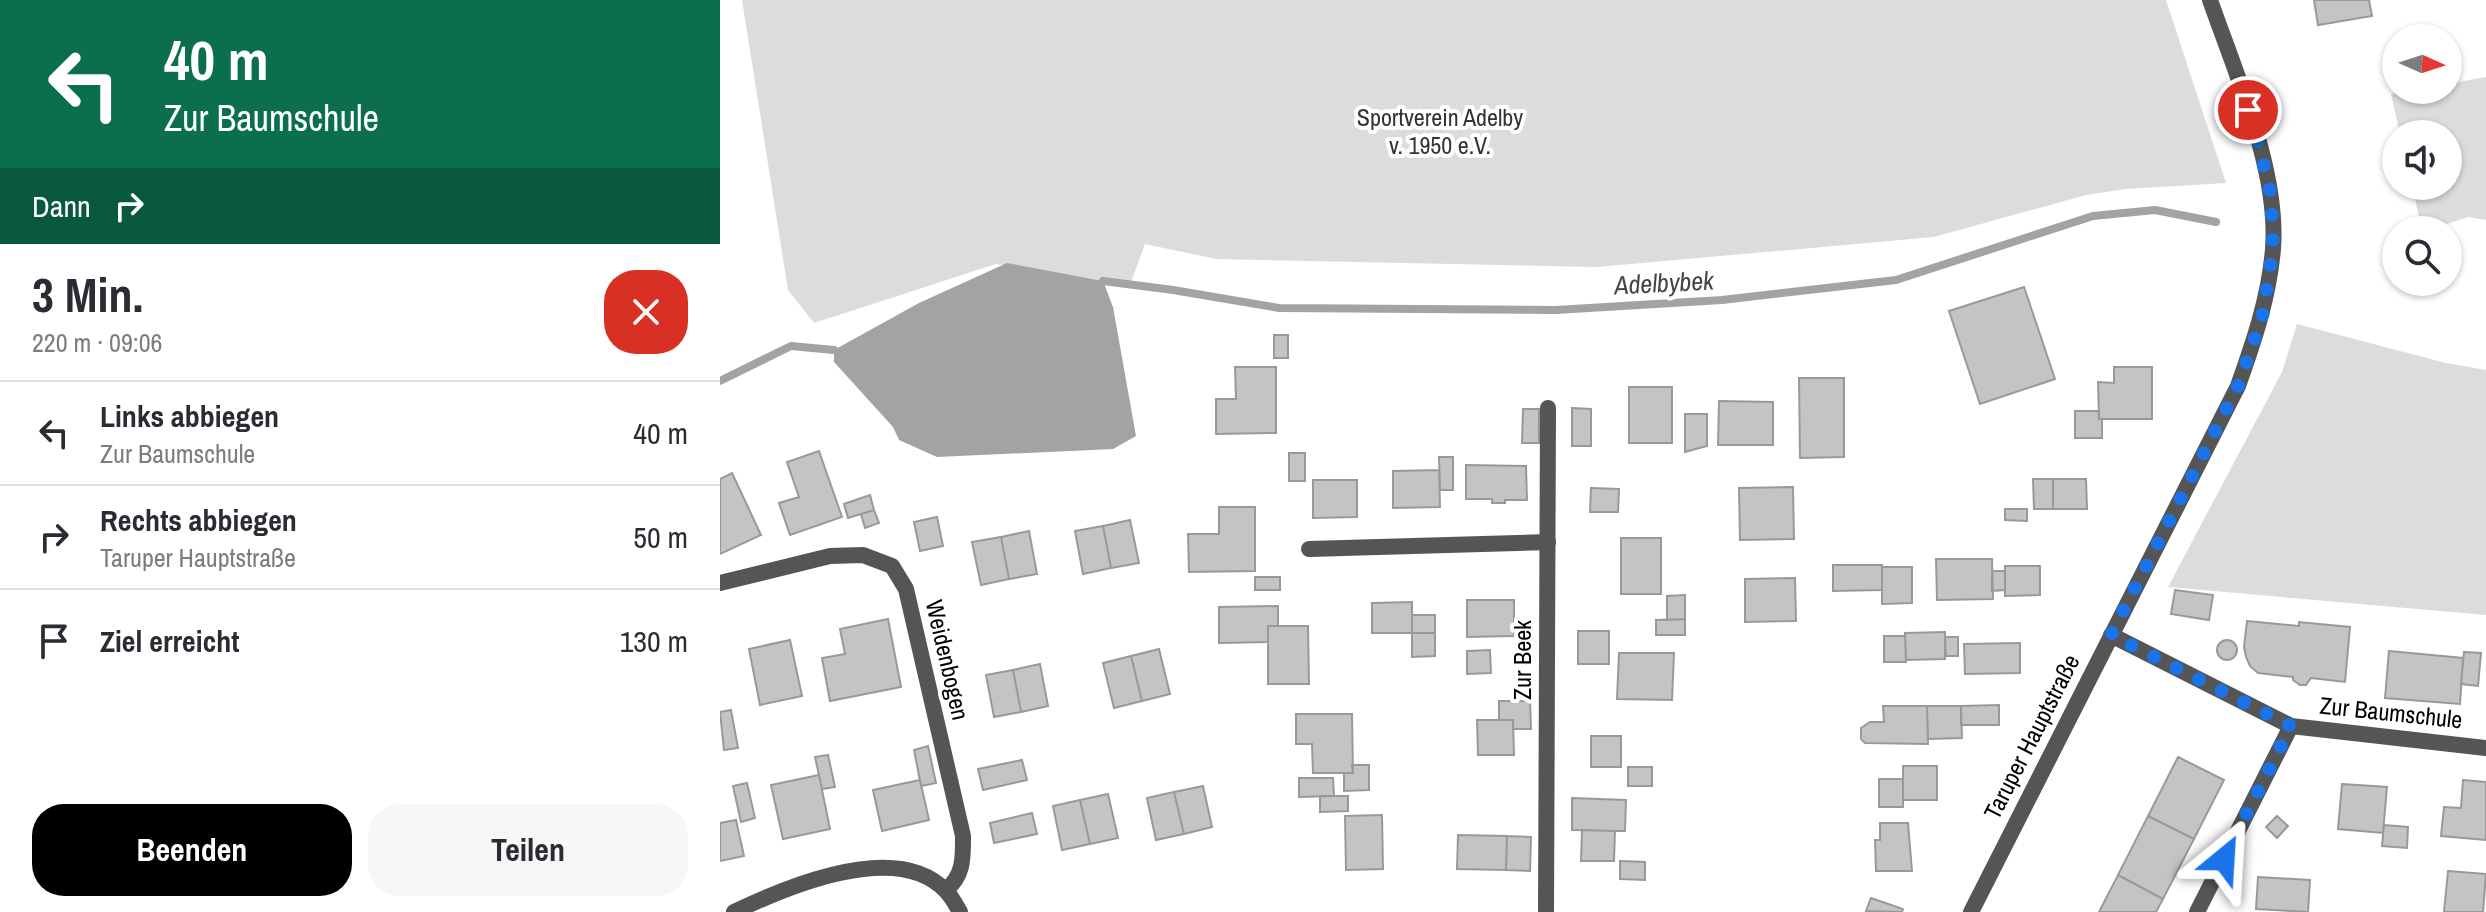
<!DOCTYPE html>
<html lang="de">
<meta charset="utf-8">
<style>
body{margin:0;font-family:"Archivo Narrow",sans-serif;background:#f7f7f7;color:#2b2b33;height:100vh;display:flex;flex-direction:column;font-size:30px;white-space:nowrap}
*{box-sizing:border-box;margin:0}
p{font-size:26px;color:#7c7c81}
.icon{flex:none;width:44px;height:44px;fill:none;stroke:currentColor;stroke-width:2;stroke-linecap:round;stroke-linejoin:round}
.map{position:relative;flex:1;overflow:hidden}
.panel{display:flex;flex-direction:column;background:#fff;width:720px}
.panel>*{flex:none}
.top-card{background:#0b6e4f;color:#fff;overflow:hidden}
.needle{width:52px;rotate:93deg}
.controls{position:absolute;left:1662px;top:24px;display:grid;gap:16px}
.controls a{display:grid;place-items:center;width:80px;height:80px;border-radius:50%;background:#fff;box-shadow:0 2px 6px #0004;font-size:40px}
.pin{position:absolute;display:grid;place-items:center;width:68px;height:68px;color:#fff;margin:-34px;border:4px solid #fff;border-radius:50%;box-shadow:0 2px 8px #0007}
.me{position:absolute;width:88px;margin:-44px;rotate:27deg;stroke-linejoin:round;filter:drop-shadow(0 0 6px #0008)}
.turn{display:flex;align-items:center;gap:28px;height:168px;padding:0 32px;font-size:36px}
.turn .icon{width:104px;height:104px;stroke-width:2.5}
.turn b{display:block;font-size:56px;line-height:68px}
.then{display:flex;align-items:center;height:76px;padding:0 32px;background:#0003;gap:16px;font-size:30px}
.round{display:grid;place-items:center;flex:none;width:84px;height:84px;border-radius:32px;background:#f7f7f7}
.headline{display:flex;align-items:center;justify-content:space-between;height:136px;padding:0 32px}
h1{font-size:48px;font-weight:700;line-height:60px}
.action{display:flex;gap:16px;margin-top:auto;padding:16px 32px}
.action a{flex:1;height:92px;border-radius:32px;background:#000;color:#fff;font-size:32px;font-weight:700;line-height:92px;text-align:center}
.action a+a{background:#f7f7f7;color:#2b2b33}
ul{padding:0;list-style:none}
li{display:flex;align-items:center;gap:24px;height:104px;padding:0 32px;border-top:2px solid #e1e1e2}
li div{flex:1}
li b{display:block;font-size:30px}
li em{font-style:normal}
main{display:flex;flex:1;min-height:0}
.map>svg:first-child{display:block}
</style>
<main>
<section class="panel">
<div class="top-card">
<div class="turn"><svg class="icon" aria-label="left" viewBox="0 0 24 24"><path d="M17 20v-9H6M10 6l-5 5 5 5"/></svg><div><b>40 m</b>Zur Baumschule</div></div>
<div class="then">Dann<svg class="icon" aria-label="right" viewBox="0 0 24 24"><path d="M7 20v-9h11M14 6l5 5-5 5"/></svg></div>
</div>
<div class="headline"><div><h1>3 Min.</h1><p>220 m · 09:06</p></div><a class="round" style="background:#d93025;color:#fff"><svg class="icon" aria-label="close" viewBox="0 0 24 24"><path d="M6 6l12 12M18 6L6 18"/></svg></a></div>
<ul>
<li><svg class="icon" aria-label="left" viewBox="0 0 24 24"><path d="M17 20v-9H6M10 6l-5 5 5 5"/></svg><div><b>Links abbiegen</b><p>Zur Baumschule</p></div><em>40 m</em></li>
<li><svg class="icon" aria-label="right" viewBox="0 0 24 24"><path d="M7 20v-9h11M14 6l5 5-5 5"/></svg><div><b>Rechts abbiegen</b><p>Taruper Hauptstraße</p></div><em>50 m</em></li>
<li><svg class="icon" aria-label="arrive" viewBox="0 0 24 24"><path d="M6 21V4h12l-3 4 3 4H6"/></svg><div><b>Ziel erreicht</b></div><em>130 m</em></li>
</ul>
<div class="action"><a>Beenden</a><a>Teilen</a></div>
</section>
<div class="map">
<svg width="1766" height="912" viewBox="0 0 1766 912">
<rect width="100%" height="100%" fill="#fff"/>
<path fill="#dcdcdc" d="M 22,0 L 1446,0 L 1506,183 L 1406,189 L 1366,195 L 1214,237 L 877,267 L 496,259 L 425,244 L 410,285 L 276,264 L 94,323 L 68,290 Z
M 1766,77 L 1766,220 L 1748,217 L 1709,230 L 1702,230 L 1692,186 L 1728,186 L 1728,134 L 1680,134 L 1671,94 L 1694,90 L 1728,90 L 1728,84 Z
M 1577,324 L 1726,363 L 1766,370 L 1766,615 L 1448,587 L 1562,372 Z"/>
<path fill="#a3a3a3" d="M 287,263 L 383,281 L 393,307 L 416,436 L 393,449 L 217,457 L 179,440 L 173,427 L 114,362 L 114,350 L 199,303 Z"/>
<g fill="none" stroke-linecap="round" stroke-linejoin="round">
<path stroke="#a3a3a3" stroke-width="8" d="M 383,281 L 453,290 L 559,308 L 836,310 L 1002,300 L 1176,280 L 1373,216 L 1435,210 L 1496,222
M 0,381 L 71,346 L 114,350"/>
</g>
<path fill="#c4c4c4" stroke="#999" stroke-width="2" d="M 1594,0 L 1649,0 L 1652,16 L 1598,25 Z
M 1304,287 L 1335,379 L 1260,404 L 1229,311 Z
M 554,335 L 568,335 L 568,358 L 554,358 Z
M 515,367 L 556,367 L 556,433 L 496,434 L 496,399 L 516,399 Z
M 1394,367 L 1432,367 L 1432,419 L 1379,419 L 1378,382 L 1394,383 Z
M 1079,378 L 1124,378 L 1124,457 L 1080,458 Z
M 909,387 L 952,387 L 952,443 L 909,443 Z
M 999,401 L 1053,402 L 1053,445 L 998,445 Z
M 852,408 L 871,409 L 871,446 L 852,446 Z
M 803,409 L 819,409 L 819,443 L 802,443 Z
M 1355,411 L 1379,411 L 1379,419 L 1382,419 L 1382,438 L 1355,438 Z
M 965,414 L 987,414 L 987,446 L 965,452 Z
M 99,451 L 122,517 L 70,535 L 59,503 L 79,497 L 67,462 Z
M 569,453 L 585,453 L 585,481 L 569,481 Z
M 719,457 L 733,457 L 733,490 L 720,490 Z
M 746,465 L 806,466 L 807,500 L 785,500 L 785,503 L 772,503 L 772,499 L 746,499 Z
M 719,470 L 720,507 L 673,508 L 673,471 Z
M 12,473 L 41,535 L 0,554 L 0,479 Z
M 1313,479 L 1333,479 L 1333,509 L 1314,509 Z
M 1333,479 L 1366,479 L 1367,509 L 1333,509 Z
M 593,480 L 637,480 L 637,517 L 593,518 Z
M 1073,487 L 1074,539 L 1020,540 L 1019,488 Z
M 871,488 L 899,489 L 898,512 L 870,512 Z
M 150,495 L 154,510 L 128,518 L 124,504 Z
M 499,507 L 535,507 L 535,571 L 469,572 L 468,534 L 499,534 Z
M 1285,509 L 1307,509 L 1307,521 L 1285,520 Z
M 154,510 L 159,523 L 145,528 L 141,514 Z
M 217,517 L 223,546 L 200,551 L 194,522 Z
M 410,520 L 419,563 L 391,568 L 383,526 Z
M 383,526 L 391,568 L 363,574 L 355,531 Z
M 309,531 L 317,574 L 289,579 L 281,537 Z
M 281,537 L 289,579 L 261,585 L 252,542 Z
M 901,538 L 941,538 L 941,594 L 901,594 Z
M 1216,559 L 1272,559 L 1273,599 L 1217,600 Z
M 1113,565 L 1162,565 L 1162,590 L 1113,591 Z
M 1285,566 L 1320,566 L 1320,595 L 1285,596 Z
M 1162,567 L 1192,567 L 1192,603 L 1162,604 Z
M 1272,571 L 1285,571 L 1285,590 L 1272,591 Z
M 535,577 L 560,577 L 560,590 L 535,590 Z
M 1075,578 L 1076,621 L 1025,622 L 1025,579 Z
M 1455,590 L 1493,595 L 1489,620 L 1451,614 Z
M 965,595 L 965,619 L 947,620 L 947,596 Z
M 747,600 L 794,600 L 794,636 L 747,637 Z
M 692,602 L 692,633 L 652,633 L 652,603 Z
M 558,606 L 558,626 L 548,626 L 548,642 L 499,643 L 499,607 Z
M 692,615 L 715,615 L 715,633 L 692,633 Z
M 168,619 L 181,687 L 110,701 L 102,658 L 125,654 L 120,629 Z
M 965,619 L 965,635 L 936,635 L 936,620 Z
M 1527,621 L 1579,626 L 1579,622 L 1630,627 L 1625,682 L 1591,678 L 1586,685 L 1580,685 L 1573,680 L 1573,677 L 1538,673 L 1530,666 L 1526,657 L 1524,647 Z
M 548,626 L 588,626 L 589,684 L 548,684 Z
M 858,631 L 889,631 L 889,664 L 858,664 Z
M 1225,632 L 1225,659 L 1186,660 L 1185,633 Z
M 692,633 L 715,633 L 715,656 L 692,657 Z
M 1164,636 L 1185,636 L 1186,662 L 1164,662 Z
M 1225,637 L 1238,637 L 1238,656 L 1226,656 Z
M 70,640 L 82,696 L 40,705 L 29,649 Z
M1497 650a10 10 0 1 1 20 0a10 10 0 1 1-20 0Z
M 1300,643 L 1300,673 L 1245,674 L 1244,644 Z
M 439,649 L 450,694 L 422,701 L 411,656 Z
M 770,650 L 771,673 L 747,674 L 747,651 Z
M 1669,651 L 1743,658 L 1740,704 L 1665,698 Z
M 1744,652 L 1761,653 L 1758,686 L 1741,684 Z
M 899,653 L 954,653 L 952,700 L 897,699 Z
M 411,656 L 422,701 L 394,708 L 383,663 Z
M 320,664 L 328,706 L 301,712 L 293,670 Z
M 293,670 L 301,712 L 274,717 L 266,675 Z
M 779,701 L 810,701 L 811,729 L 793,729 L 793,720 L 779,720 Z
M 1279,705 L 1279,725 L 1241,725 L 1241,706 Z
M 1163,706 L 1207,706 L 1208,744 L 1145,743 L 1141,739 L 1141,728 L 1150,722 L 1164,722 Z
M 1207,706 L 1241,706 L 1242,738 L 1208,739 Z
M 11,710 L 18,748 L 4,750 L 0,712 Z
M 576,714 L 632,714 L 633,773 L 593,773 L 592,744 L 576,744 Z
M 757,720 L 793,720 L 794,755 L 758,755 Z
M 871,736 L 901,736 L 901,767 L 871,767 Z
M 208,746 L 216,783 L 201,786 L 194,750 Z
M 108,755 L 115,787 L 102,789 L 95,757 Z
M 1458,757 L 1504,780 L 1474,839 L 1428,816 Z
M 302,760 L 307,780 L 263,790 L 258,769 Z
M 632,765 L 649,765 L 649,790 L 624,791 L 624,773 L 633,773 Z
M 1183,766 L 1217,766 L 1217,800 L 1183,800 Z
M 908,767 L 932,767 L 932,786 L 908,786 Z
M 99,775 L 110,829 L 63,839 L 51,785 Z
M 579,778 L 613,778 L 614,796 L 579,797 Z
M 1159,779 L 1183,779 L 1183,807 L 1159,807 Z
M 200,780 L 209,820 L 162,831 L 153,790 Z
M 1743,780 L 1766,782 L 1766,840 L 1721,836 L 1724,807 L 1741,808 Z
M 27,783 L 35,818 L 21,822 L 13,786 Z
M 1622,784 L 1667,787 L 1663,833 L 1618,829 Z
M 483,786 L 492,827 L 464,834 L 454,792 Z
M 454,792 L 464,834 L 436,840 L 427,798 Z
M 388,794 L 398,838 L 370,844 L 360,800 Z
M 600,796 L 628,796 L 628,811 L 600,812 Z
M 852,798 L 906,800 L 905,831 L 852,830 Z
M 360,800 L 370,844 L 342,850 L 333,806 Z
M 312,813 L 317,834 L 274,843 L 270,823 Z
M 662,815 L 663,869 L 626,870 L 625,816 Z
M 1428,816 L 1474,839 L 1443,899 L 1398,875 Z
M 1557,816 L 1568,826 L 1557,838 L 1546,827 Z
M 16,820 L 24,856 L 0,861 L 0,823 Z
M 1160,823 L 1188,823 L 1192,871 L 1156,871 L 1155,840 L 1160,840 Z
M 1664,825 L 1688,827 L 1687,848 L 1662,846 Z
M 862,830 L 895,831 L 894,861 L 861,861 Z
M 738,835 L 787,836 L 786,870 L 737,869 Z
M 787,836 L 811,837 L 810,871 L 786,870 Z
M 900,861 L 925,862 L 925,880 L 900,879 Z
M 1728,871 L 1766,874 L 1763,912 L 1724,912 Z
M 1398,875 L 1443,899 L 1436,912 L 1379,912 Z
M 1538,877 L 1590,880 L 1588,912 L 1536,909 Z
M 1151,898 L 1183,909 L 1182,912 L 1146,911 Z"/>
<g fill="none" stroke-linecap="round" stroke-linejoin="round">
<path stroke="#555" stroke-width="16" d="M 589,549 L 828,542"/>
<path stroke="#555" stroke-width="16" d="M 0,583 L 110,556 L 143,555 L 172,566 L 186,589 L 243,836 C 243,858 244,875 226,890
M 1391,635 L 1571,726 L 1766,748
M 14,912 C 66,887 177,839 226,891 C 232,897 236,905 240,912
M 826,912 L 828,408
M 1477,912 L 1571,726"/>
<path stroke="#555" stroke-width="16" d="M 1251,912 L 1518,386 C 1534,341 1549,297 1553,249 C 1559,170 1516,75 1490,0"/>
</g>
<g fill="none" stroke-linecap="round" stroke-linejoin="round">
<path stroke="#1a73e8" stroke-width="14" stroke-dasharray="0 25.2" d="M 1504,859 L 1571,726 L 1391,635 L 1518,386 L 1542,318 L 1553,248 L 1551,195 L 1537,137 L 1528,110"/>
</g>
<g text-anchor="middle" stroke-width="8" stroke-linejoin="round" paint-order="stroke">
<g font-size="24" fill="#333" stroke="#fff">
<text x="720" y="126">Sportverein Adelby<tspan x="720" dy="28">v. 1950 e.V.</tspan></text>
</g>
<g font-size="24" fill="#000" stroke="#fff">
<text transform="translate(227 660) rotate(77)" y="8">Weidenbogen</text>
<text transform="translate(803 660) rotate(-90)" y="8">Zur Beek</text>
<text transform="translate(1671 713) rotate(6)" y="8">Zur Baumschule</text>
<text transform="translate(1312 737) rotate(-63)" y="8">Taruper Hauptstraße</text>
</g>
<g font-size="26" font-style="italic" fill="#444" stroke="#fff">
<text transform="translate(944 283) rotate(-3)" y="9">Adelbybek</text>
</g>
</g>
</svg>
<div class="controls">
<a><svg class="needle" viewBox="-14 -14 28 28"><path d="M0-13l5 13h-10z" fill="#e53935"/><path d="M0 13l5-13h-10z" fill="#7c7c81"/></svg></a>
<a><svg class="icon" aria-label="sound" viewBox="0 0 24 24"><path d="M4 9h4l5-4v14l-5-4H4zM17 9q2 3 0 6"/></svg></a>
<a><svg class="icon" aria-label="search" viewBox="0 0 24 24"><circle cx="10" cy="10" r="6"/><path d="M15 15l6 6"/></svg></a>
</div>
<div class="pin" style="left:1528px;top:110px;background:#d93025"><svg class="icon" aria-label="arrive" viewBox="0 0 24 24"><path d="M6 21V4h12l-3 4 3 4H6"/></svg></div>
<svg class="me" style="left:1504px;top:859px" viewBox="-20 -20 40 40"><path d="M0-17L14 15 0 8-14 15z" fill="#1a73e8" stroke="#fff" stroke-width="4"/></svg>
</div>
</main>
